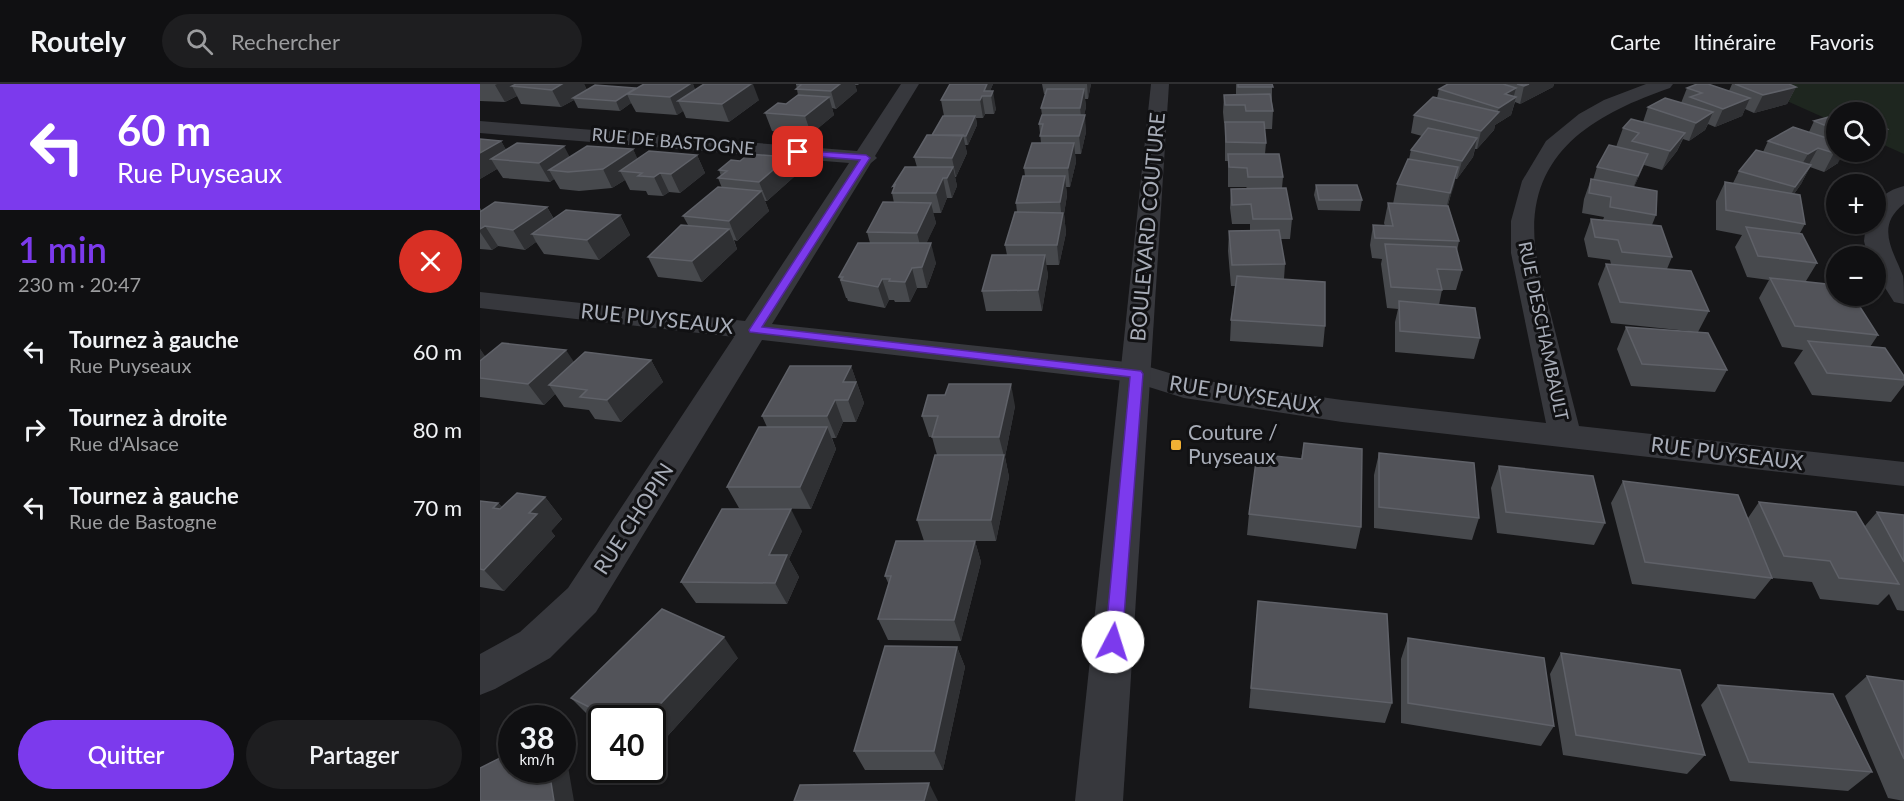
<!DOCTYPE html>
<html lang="fr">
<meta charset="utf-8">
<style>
body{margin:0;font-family:Lato,sans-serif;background:#1e1e20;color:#f1f3f6;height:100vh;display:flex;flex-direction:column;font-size:22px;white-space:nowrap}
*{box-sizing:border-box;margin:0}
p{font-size:20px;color:#9c9d9f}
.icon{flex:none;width:33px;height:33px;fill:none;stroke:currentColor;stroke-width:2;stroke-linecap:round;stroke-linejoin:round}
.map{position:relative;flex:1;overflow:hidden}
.panel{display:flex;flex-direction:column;background:#101012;width:480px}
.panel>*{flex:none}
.top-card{background:#7c3aed;color:#fff;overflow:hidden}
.controls{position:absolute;left:1346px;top:18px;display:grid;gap:12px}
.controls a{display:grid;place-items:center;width:60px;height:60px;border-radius:50%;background:#101012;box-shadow:0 2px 4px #0004,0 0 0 2px #303032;font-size:30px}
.speed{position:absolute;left:18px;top:621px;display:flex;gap:12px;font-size:30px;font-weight:700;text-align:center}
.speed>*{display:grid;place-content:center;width:78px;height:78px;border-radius:50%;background:#101012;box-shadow:0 2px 4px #0004,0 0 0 2px #303032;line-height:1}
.speed small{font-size:15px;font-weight:400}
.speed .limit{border:3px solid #111;border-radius:9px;background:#fff;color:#111}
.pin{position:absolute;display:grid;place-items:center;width:51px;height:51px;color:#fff;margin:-26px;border-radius:12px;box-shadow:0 3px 9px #0006}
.me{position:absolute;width:66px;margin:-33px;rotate:5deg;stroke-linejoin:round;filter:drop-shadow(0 0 4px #0008)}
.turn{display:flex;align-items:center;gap:21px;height:126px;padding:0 18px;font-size:27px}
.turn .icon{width:78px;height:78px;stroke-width:2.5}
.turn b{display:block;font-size:42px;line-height:51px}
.round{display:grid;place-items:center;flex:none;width:63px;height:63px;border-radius:32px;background:#1e1e20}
.head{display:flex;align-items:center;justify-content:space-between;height:102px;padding:0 18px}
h1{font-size:36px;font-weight:600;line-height:45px;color:#7c3aed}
.cta{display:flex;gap:12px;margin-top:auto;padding:12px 18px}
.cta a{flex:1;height:69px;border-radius:36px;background:#7c3aed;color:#fff;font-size:24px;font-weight:600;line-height:69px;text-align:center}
.cta a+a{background:#1e1e20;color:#f1f3f6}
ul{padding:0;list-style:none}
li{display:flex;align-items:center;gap:18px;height:78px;padding:0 18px}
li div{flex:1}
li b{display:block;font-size:22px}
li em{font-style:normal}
header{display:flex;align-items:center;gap:36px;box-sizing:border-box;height:84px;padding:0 30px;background:#101012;border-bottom:2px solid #303032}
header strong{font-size:28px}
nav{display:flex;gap:33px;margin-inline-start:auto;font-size:21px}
.search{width:420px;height:54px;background:#1e1e20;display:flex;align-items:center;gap:15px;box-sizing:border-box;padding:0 21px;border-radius:33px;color:#9c9d9f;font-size:22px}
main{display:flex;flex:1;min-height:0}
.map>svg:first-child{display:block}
</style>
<header>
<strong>Routely</strong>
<div class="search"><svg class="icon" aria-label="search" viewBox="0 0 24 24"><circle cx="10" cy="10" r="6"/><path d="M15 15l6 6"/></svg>Rechercher</div>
<nav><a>Carte</a><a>Itinéraire</a><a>Favoris</a></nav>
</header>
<main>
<section class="panel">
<div class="top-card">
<div class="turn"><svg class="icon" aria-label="left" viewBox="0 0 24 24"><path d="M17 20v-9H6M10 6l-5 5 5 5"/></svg><div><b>60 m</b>Rue Puyseaux</div></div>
</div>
<div class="head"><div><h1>1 min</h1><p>230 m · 20:47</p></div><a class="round" style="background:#d93025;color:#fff"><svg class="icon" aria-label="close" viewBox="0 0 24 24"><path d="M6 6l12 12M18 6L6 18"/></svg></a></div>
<ul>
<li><svg class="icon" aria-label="left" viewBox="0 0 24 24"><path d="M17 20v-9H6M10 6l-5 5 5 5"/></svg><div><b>Tournez à gauche</b><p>Rue Puyseaux</p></div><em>60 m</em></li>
<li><svg class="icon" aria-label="right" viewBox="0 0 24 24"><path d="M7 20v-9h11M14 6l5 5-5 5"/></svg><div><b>Tournez à droite</b><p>Rue d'Alsace</p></div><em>80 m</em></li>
<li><svg class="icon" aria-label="left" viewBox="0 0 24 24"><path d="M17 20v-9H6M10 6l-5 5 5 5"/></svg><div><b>Tournez à gauche</b><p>Rue de Bastogne</p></div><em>70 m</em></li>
</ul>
<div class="cta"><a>Quitter</a><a>Partager</a></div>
</section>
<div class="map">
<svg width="1424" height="717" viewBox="0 0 1424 717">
<rect width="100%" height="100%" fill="#161618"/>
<path fill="#1e261f" d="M 1269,0 L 1424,0 L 1424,70 L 1395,57 L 1395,28 L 1356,28 L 1356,39 Z"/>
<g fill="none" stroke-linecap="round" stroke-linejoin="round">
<path fill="#37383d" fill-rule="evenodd" d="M 421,0 L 439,0 L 395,72 L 397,74 L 391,79 L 292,240 L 656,279 L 706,294 L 862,316 L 1066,339 L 1031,169 L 1031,137 L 1042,97 L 1066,57 L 1099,30 L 1124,16 L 1166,0 L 1193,0 L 1190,4 C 1115,30 1046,68 1055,161 C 1057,183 1064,205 1070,227 C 1080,266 1089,304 1099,342 L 1424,378 L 1424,402 L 862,338 L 704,314 L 653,298 L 282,256 L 116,528 L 70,574 L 15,605 L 0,611 L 0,570 L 40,548 L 88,504 L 254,253 L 0,224 L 0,208 L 265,237 L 369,79 L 0,49 L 0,37 L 377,67 Z
M 1424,102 L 1424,120 C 1395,142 1413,166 1423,192 C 1424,200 1424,212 1424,220 L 1414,218 L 1395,188 L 1395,172 L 1388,172 L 1387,169 L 1384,157 L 1386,140 L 1395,140 C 1395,118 1401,108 1424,102 Z"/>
<path fill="#37383d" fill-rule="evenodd" d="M 671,0 L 689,0 L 643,717 L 595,717 Z"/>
</g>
<path fill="#47494d" d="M 0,0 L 104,0 L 107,6 L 156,4 L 213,0 L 215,6 L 279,16 L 249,38 L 206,34 L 203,27 L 197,31 L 156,28 L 151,19 L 140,27 L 98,24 L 94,16 L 81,23 L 41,20 L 37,12 L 25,18 L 0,17 Z
M 316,0 L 379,0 L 378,1 L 375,1 L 377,7 L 356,25 L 352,24 L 354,31 L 331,50 L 292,47 L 285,29 L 306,20 L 318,11 Z
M 470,0 L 513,0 L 510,7 L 516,25 L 514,30 L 505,30 L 503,34 L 496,34 L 497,41 L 488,61 L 485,61 L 487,69 L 476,93 L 475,93 L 477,102 L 472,114 L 467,114 L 461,129 L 453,129 L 456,139 L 446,159 L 456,179 L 447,204 L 437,204 L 430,218 L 415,218 L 414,216 L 409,216 L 405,224 L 368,217 L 367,214 L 366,214 L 359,193 L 390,159 L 387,148 L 414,119 L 412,109 L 414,105 L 413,102 L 437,83 L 434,73 L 452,51 L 464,32 L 461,16 Z
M 562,0 L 611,0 L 608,15 L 605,15 L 606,23 L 604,31 L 606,48 L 601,70 L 595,70 L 596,78 L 590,103 L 586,103 L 587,111 L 584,130 L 586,149 L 579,181 L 566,181 L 568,191 L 562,227 L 506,227 L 502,207 L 527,171 L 525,161 L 537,128 L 536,119 L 545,92 L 544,84 L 561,59 L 559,40 L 562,31 L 561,24 L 566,10 L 564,10 Z
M 756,0 L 792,0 L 792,18 L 793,27 L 792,45 L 784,45 L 786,59 L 785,70 L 803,93 L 802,104 L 812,135 L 810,155 L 800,155 L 805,180 L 804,195 L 845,242 L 843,263 L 750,257 L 751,236 L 755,202 L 751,202 L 748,167 L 749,147 L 770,146 L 770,140 L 752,140 L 750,124 L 751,105 L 767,104 L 766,103 L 748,103 L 748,77 L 745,77 L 745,39 L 744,39 L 743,28 L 744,11 L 756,11 Z
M 968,0 L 1074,0 L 1073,3 L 1040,20 L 1035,18 L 1031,31 L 1015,41 L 1014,46 L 997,65 L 995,65 L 993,73 L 977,95 L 975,95 L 968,121 L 979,157 L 977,167 L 982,186 L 976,206 L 962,206 L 959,221 L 1000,254 L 994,275 L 915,268 L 915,238 L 918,225 L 907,224 L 901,180 L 902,175 L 892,174 L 890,161 L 893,141 L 905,142 L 904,139 L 908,119 L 913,120 L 917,100 L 929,75 L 931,66 L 942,52 L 931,49 L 934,31 L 957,14 L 959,5 Z
M 1252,0 L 1309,0 L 1316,3 L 1307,20 L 1274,29 L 1265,25 L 1262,32 L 1235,43 L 1228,40 L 1225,46 L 1209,57 L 1203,55 L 1197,67 L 1182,86 L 1164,81 L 1154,103 L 1176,131 L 1172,141 L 1192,173 L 1187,185 L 1229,227 L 1218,248 L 1131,239 L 1118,200 L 1126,180 L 1131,180 L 1130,176 L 1108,173 L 1104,155 L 1111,135 L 1123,136 L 1124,133 L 1102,129 L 1104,115 L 1111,95 L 1113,96 L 1117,83 L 1136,63 L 1143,44 L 1163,38 L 1168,23 L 1201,19 L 1207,4 L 1249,7 Z
M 1356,31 L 1356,68 L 1358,79 L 1344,88 L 1330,83 L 1321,100 L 1314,110 L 1325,140 L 1320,149 L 1337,179 L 1326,197 L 1398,251 L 1390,263 L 1424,292 L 1424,301 L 1411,318 L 1332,311 L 1314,279 L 1323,266 L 1302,263 L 1279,214 L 1289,196 L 1267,193 L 1255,163 L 1262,151 L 1236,146 L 1236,117 L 1245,98 L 1253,99 L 1259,87 L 1283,68 L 1288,57 L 1329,48 L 1334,37 Z
M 0,55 L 21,57 L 26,66 L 89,73 L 153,65 L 157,75 L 217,71 L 225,89 L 200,109 L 189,108 L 183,112 L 168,111 L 166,107 L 150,106 L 145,96 L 132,104 L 99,107 L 80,105 L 74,95 L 70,98 L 23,94 L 17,85 L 0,95 Z
M 308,73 L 315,92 L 287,117 L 285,117 L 289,127 L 257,157 L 254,156 L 257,165 L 222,198 L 178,193 L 168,173 L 208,141 L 203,132 L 242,104 L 238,94 L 241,92 L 239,86 L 260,77 Z
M 836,101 L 882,116 L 880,127 L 838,126 L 834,111 Z
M 67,123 L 74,135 L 140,131 L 150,151 L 119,176 L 64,170 L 56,158 L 45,166 L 18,162 L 12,166 L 0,165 L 0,124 L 2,127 Z
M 1146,243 L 1247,286 L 1235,308 L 1151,302 L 1137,265 Z
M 0,265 L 5,273 L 94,279 L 171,276 L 183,298 L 141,338 L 115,335 L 109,326 L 84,323 L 75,310 L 64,321 L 0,313 Z
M 371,282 L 384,319 L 376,338 L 363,338 L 356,354 L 352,354 L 356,365 L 331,425 L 259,424 L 247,403 L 287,343 L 282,332 Z
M 535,322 L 525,373 L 529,393 L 516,457 L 495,457 L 501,478 L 481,557 L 408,556 L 398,535 L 409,501 L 405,492 L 444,457 L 437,436 L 457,371 L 452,353 L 449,353 L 442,332 Z
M 824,359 L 881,443 L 876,465 L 767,451 L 769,430 L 821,375 Z
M 899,369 L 999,434 L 992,456 L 894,444 L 894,391 Z
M 1019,382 L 1125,439 L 1114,461 L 1017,449 L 1011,404 Z
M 1143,397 L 1268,434 L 1279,418 L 1385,442 L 1397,428 L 1424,431 L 1424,527 L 1417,526 L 1409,510 L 1398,521 L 1340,515 L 1332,498 L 1292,494 L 1275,515 L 1152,500 L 1131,419 Z
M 65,413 L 82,435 L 71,447 L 75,452 L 24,507 L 0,503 L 0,417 L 18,419 L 22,423 Z
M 322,447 L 309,475 L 319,493 L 307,520 L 216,519 L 201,498 Z
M 778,517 L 912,619 L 905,639 L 769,624 Z
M 928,554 L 1074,642 L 1061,662 L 921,639 L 921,575 Z
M 477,563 L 485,583 L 463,686 L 385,686 L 374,667 Z
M 1081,569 L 1225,671 L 1207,690 L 1083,671 L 1070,590 Z
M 258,574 L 175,666 L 172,665 L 172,634 L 122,634 L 122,639 L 111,634 L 91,614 Z
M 1387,592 L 1424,597 L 1424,717 L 1408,714 L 1365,612 Z
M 1238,601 L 1392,688 L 1368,707 L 1250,697 L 1221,621 Z"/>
<path fill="#2f3033" d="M 17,0 L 46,0 L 32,2 L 37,12 L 25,18 L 15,1 Z
M 82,0 L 104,0 L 108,8 L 93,14 L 94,16 L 81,23 L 72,6 Z
M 210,0 L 213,0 L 219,15 L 198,17 L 203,27 L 197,31 L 190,13 Z
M 271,0 L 273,0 L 279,16 L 249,38 L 242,20 Z
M 360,0 L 375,0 L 377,7 L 356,25 L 351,7 Z
M 507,0 L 513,0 L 510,7 L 511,12 L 504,7 Z
M 607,0 L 611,0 L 608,15 Z
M 1049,0 L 1074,0 L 1073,3 L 1040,20 L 1044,2 Z
M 1316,3 L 1307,20 L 1274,29 L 1283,11 Z
M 156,4 L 147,10 L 151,19 L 140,27 L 136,17 Z
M 1036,4 L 1033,15 L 1036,13 L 1031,31 L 1015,41 L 1014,46 L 997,65 L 1001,47 L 1017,29 L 1025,10 Z
M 604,5 L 606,23 L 602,41 L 600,24 Z
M 513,7 L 516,25 L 514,30 L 511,12 Z
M 502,12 L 505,30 L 503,34 L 500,16 Z
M 349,13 L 354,31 L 331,50 L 325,32 Z
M 1270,14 L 1262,32 L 1235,43 L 1243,25 Z
M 1233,28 L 1225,46 L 1209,57 L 1216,39 Z
M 605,31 L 606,48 L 601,70 L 599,52 Z
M 495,32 L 497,41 L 488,61 L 486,52 Z
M 1407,45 L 1396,63 L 1395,63 L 1395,48 Z
M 1205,49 L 1197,67 L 1182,86 L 1190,67 Z
M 483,51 L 487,69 L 476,93 L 472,74 Z
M 997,54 L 993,73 L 977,95 L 982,77 Z
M 21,57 L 32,76 L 11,75 L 17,85 L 0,95 L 0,69 Z
M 594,59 L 596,78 L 590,103 L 588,84 Z
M 84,62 L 94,81 L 69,86 L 74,95 L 70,98 L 59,79 Z
M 1338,64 L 1328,82 L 1317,89 L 1328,70 Z
M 153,65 L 162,84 L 140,87 L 145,96 L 132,104 L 123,85 Z
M 1357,68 L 1364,68 L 1358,79 L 1344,88 L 1354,69 Z
M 1168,70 L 1161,88 L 1150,111 L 1158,92 Z
M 217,71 L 225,89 L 200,109 L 191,90 Z
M 308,73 L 315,92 L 287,117 L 279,98 Z
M 1331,81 L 1321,100 L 1305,123 L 1315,103 Z
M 473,83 L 477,102 L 472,114 L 467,94 Z
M 978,83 L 974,102 L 965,129 L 970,109 Z
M 180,89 L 189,108 L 183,112 L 174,93 Z
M 585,92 L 587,111 L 584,130 L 586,149 L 579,181 L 577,161 L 582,137 L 580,118 Z
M 463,94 L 467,114 L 461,129 L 456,109 Z
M 281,107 L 289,127 L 257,157 L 249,137 Z
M 451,119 L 456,139 L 442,169 L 437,149 Z
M 67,123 L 78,143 L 52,150 L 56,158 L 45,166 L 33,146 Z
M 140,131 L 150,151 L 119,176 L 107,156 Z
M 5,142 L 18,162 L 12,166 L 0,148 L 0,145 Z
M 249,145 L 257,165 L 222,198 L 212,177 Z
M 451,159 L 456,179 L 447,204 L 442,183 Z
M 565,171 L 568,191 L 562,227 L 558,206 Z
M 432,184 L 437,204 L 430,218 L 425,198 Z
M 402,195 L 409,216 L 405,224 L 398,203 Z
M 0,265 L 11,280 L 0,292 Z
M 86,266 L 100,287 L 69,301 L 75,310 L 64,321 L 48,300 Z
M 171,276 L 183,298 L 141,338 L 127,316 Z
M 371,282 L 384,319 L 376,338 L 368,316 L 363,298 Z
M 531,300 L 535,322 L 525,373 L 529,393 L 516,457 L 511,436 L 524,372 L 519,353 Z
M 355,316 L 363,338 L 356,354 L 347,332 Z
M 347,343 L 356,365 L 331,425 L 320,403 Z
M 65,413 L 82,435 L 71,447 L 75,452 L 24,507 L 4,486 L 49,429 Z
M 18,419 L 37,441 L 13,424 Z
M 311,425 L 322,447 L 309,475 L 319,493 L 307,520 L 295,499 L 289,471 Z
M 495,457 L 501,478 L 481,557 L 474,536 Z
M 244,553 L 258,574 L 175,666 L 172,664 L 172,634 L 167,634 Z
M 477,563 L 485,583 L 463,686 L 454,667 Z
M 82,668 L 86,671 L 94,717 L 74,717 L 69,686 L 82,686 Z
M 449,699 L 458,717 L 444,717 Z"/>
<path fill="#525359" stroke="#5f6168" stroke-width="1.5" d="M 36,0 L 82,0 L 72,6 L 32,2 Z
M 164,0 L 210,0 L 190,13 L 147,10 Z
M 224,0 L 271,0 L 242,20 L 198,17 Z
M 316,0 L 360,0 L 351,7 L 316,5 L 322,0 Z
M 470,0 L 507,0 L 504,7 L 513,7 L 511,12 L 502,12 L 500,16 L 461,16 Z
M 758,0 L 792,0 L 793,3 L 758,3 Z
M 968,0 L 1023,0 L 1036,4 L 1025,10 L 1036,13 L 1019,24 L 959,5 Z
M 1037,0 L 1049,0 L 1044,2 Z
M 1217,0 L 1228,0 L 1270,14 L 1243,25 L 1210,13 L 1222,9 L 1207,4 Z
M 1255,0 L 1309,0 L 1316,3 L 1283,11 Z
M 115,1 L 156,4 L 136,17 L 93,14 Z
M 567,5 L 604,5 L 600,24 L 561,24 Z
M 790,10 L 793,27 L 766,27 L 765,21 L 745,21 L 744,11 Z
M 318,11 L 349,13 L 325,32 L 285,29 L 298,19 L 306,20 Z
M 953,13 L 1019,28 L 1001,47 L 934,31 Z
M 1185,14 L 1233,28 L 1216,39 L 1168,23 Z
M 562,31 L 605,31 L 599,52 L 560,52 L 563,40 L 559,40 Z
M 1356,31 L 1356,46 L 1334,37 Z
M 463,32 L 495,32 L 486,52 L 452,51 Z
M 1151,35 L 1205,49 L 1190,67 L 1152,57 L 1159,49 L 1143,44 Z
M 745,38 L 784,38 L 786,59 L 746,58 Z
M 1395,40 L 1407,45 L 1395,48 Z
M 1313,43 L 1356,57 L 1356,68 L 1357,68 L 1354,69 L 1338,64 L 1328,70 L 1288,57 Z
M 948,44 L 997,54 L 982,77 L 931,66 Z
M 447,51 L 483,51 L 472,74 L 434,73 Z
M 0,55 L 21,57 L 0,69 Z
M 37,59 L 84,62 L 59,79 L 11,75 Z
M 552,59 L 594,59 L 588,84 L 544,84 Z
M 1129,61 L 1168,70 L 1158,92 L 1117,83 Z
M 107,62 L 153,65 L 123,85 L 88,88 L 69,86 Z
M 1276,66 L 1331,81 L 1315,103 L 1259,87 Z
M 169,67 L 217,71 L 191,90 L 180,89 L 174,93 L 158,92 L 162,89 L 140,87 Z
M 269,70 L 308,73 L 279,98 L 238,94 L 247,87 L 239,86 L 251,76 L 260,77 Z
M 748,70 L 799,70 L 803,93 L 768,93 L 767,84 L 749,83 Z
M 928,75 L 978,83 L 970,109 L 917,100 Z
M 425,83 L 473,83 L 467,94 L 463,94 L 456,109 L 412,109 L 415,101 L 413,102 Z
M 543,92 L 585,92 L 580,118 L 536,119 Z
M 1111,95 L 1177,107 L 1176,131 L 1130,123 L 1131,113 L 1109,109 Z
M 1245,98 L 1320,111 L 1325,140 L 1246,126 Z
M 836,101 L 877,101 L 882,116 L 839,116 Z
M 238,103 L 281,107 L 249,137 L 203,132 Z
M 806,104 L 812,135 L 773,135 L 771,120 L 752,121 L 751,105 Z
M 15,118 L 67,123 L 33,146 L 5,142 L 0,145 L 0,128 Z
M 403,118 L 451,119 L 437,149 L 387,148 Z
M 908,119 L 968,122 L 979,157 L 895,154 L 893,141 L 913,142 Z
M 86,126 L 140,131 L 107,156 L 52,150 Z
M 535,128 L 583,129 L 577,161 L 525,161 Z
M 1111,135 L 1181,142 L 1192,173 L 1142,168 L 1138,156 L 1115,153 Z
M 201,141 L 249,145 L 212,177 L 168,173 Z
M 1266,143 L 1322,150 L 1337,179 L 1278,172 Z
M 799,146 L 805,180 L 752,181 L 749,147 Z
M 378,159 L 451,159 L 442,183 L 432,184 L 425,198 L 409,197 L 410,195 L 402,195 L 398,203 L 361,196 L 363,193 L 359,193 Z
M 905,160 L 976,163 L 982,186 L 957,185 L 962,206 L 911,203 Z
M 512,171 L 565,171 L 558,206 L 502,207 Z
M 1126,180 L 1211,187 L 1229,227 L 1140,218 Z
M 757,192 L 845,198 L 845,242 L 751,236 Z
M 1290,194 L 1356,201 L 1356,212 L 1373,212 L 1398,251 L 1315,242 Z
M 919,217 L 995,224 L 1000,254 L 920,247 Z
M 1146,243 L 1228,249 L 1247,286 L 1162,280 Z
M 1328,257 L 1405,264 L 1424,292 L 1424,296 L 1347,289 Z
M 22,259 L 86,266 L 48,300 L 0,294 L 0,277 Z
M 105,268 L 171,276 L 127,316 L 100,313 L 107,306 L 69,301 Z
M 310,282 L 371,282 L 363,298 L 376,298 L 368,316 L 355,316 L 347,332 L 282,332 Z
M 469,300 L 531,300 L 519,353 L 452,353 L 458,332 L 442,332 L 448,311 L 465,311 Z
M 279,343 L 347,343 L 320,403 L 247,403 Z
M 824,359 L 882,365 L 881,443 L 769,430 L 777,370 L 822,375 Z
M 899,369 L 994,379 L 999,434 L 899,423 Z
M 455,371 L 524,371 L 511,436 L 437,436 Z
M 1019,382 L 1113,392 L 1125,439 L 1026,428 Z
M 1143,397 L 1258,411 L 1292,494 L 1165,478 Z
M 37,409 L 65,413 L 49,429 L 57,430 L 4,486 L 0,485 L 0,417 L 18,419 L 13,424 L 20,425 Z
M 1279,418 L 1376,428 L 1419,500 L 1359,494 L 1350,477 L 1304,472 Z
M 242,425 L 311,425 L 289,471 L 307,471 L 295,499 L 201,498 Z
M 1397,428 L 1424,431 L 1424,478 Z
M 416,457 L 495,457 L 474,536 L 398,535 L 411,492 L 405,492 Z
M 778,517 L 907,530 L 912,619 L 771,604 Z
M 182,525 L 244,553 L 167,634 L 131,634 L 91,614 Z
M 928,554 L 1064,574 L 1074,642 L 928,619 Z
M 405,562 L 477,563 L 454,667 L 374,667 Z
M 1081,569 L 1200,586 L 1225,671 L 1096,651 Z
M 1387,592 L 1424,597 L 1424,675 Z
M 1238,601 L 1353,610 L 1392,688 L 1269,678 Z
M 32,668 L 32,686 L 69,686 L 74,717 L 0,717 L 0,684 Z
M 449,699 L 444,717 L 314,717 L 320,701 Z"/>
<path fill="#7c3aed" stroke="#51269a" stroke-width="1.5" d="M 315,66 L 386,71 L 390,74 L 282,243 L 661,287 L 663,290 L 642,558 L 639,563 L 633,565 L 627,563 L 625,558 L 650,293 L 270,248 L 269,246 L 380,76 L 318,71 L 315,70 Z"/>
<rect fill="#f2b134" stroke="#111113" stroke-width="2" x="690" y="355" width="12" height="12" rx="3"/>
<g text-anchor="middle" stroke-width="6" stroke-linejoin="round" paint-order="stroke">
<g font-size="18" fill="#a8adb8" stroke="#111113">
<text transform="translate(193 58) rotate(5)" y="6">RUE DE BASTOGNE</text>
<text transform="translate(1063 247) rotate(78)" y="6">RUE DESCHAMBAULT</text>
</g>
<g font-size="21" fill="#a8adb8" stroke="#111113">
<text transform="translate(668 143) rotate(-85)" y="7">BOULEVARD COUTURE</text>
<text transform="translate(177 235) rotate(6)" y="7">RUE PUYSEAUX</text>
<text transform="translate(765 311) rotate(9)" y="7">RUE PUYSEAUX</text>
<text transform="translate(1247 370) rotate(7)" y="7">RUE PUYSEAUX</text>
<text transform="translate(154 435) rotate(-57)" y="7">RUE CHOPIN</text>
</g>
<g font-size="21" fill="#a8adb8" stroke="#111113" text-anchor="start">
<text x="708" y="356">Couture /<tspan x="708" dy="24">Puyseaux</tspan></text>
</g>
</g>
</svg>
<div class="controls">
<a><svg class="icon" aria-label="search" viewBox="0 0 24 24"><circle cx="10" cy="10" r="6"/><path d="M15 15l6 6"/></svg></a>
<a>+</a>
<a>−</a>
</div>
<div class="speed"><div>38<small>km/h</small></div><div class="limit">40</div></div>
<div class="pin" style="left:318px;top:68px;background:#d93025"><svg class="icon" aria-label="arrive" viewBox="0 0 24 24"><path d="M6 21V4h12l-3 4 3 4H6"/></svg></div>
<svg class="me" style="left:633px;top:558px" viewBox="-20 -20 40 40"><circle r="19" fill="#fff"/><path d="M0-13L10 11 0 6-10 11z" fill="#7c3aed"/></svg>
</div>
</main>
